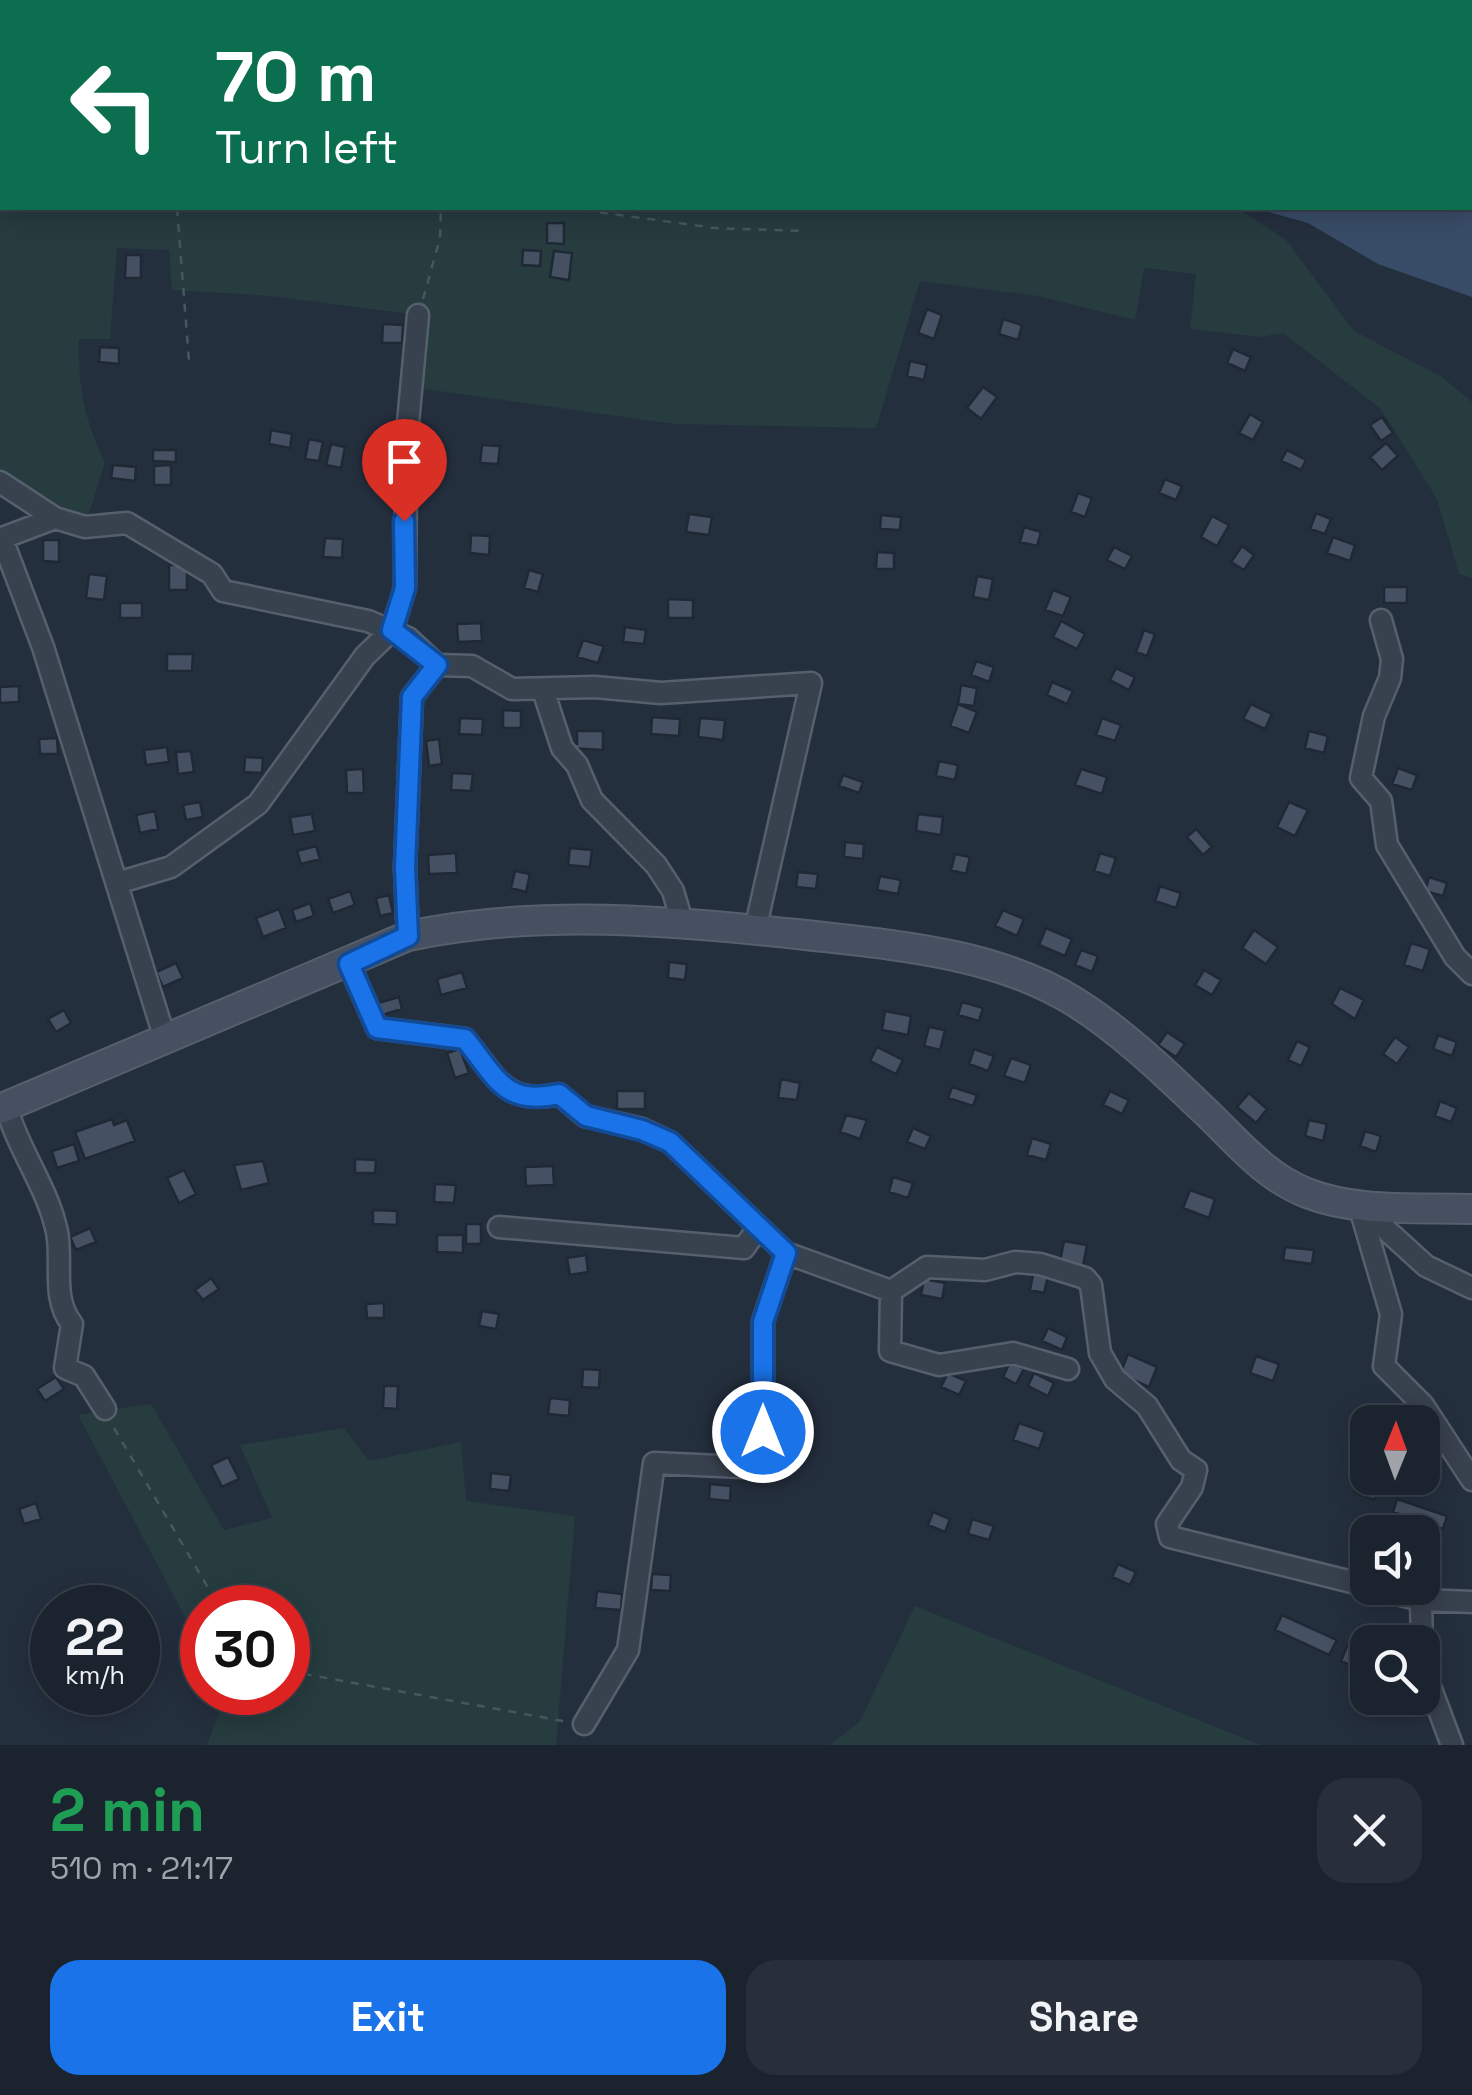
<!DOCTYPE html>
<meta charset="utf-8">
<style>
body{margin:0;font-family:"Space Grotesk",sans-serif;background:#282f3a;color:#f1f3f6;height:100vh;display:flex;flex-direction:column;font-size:38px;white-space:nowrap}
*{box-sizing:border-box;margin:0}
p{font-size:32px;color:#a0a4aa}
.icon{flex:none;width:55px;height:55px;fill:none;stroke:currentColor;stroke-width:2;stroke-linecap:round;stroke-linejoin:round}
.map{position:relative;height:1745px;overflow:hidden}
.details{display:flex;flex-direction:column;background:#1b232e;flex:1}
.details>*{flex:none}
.guide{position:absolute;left:0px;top:0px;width:1472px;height:210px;box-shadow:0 5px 25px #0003,0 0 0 2px #39404a;background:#0b6e4f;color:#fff;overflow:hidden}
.needle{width:65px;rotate:1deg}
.controls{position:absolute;left:1350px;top:1405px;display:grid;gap:20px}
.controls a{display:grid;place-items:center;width:90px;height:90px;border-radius:20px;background:#1b232e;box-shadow:0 5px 25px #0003,0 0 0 2px #39404a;font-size:50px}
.speed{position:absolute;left:30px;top:1585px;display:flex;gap:20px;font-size:50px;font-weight:700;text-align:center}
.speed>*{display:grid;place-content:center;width:130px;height:130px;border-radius:50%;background:#1b232e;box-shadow:0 5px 25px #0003,0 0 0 2px #39404a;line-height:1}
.speed small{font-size:25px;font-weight:400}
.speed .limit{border:15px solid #d22;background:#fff;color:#111}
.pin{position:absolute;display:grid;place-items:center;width:85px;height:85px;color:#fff;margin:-102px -42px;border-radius:50% 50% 50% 0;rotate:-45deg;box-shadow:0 0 10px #0007}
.pin .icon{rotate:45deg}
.me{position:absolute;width:110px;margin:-55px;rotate:0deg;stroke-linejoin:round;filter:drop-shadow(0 0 8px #0008)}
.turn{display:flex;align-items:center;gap:35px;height:210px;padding:0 50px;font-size:45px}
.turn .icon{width:130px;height:130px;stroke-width:2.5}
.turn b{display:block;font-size:70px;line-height:85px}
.round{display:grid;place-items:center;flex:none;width:105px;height:105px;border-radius:30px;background:#282f3a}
.headline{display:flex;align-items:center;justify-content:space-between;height:170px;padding:0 50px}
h1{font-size:60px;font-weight:700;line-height:75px;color:#1e9e55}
.primary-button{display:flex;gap:20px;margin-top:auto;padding:20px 50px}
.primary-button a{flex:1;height:115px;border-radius:30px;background:#1a73e8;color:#fff;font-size:40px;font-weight:700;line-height:115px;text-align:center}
.primary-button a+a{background:#282f3a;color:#f1f3f6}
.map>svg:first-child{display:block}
</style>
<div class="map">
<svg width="1472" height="1745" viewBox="0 0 1472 1745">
<rect width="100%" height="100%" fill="#242f3e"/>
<path fill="#263c3f" d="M 0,0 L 631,2 L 2,2 L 2,208 L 1237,208 L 1286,240 L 1354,331 L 1442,377 L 1472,402 L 1472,578 L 1459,574 L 1437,499 L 1381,409 L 1283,333 L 1260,337 L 1190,329 L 1196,274 L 1144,268 L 1135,320 L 1038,296 L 920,281 L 876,428 L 675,424 L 410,387 L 418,315 L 271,296 L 172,290 L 169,250 L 117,248 L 110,339 L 79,339 C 78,387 84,419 105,462 L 85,527 L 0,482 Z
M 151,1404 L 224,1530 L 272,1518 L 240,1445 L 344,1428 L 369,1461 L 461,1442 L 466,1501 L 575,1516 L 556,1745 L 207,1745 L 226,1693 L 288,1692 L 288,1608 L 202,1608 L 202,1649 L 78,1415 Z
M 915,1606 L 1261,1745 L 830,1745 L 860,1721 Z"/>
<path fill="#394c67" d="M 624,0 L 1472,0 L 1472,297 L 1378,264 L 1308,223 L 1254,208 L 1470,208 L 1470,2 Z"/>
<path fill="#455162" stroke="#1f2835" stroke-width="2.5" d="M 547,223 L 564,223 L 564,244 L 547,243 Z
M 523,250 L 541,251 L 540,266 L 522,265 Z
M 554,251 L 572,253 L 569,280 L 550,277 Z
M 126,255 L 141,255 L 141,278 L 125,278 Z
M 927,309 L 942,315 L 934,339 L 918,333 Z
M 1003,319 L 1022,325 L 1018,340 L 999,334 Z
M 383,324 L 403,325 L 402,343 L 382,343 Z
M 100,347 L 119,348 L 119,364 L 99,362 Z
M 1233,349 L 1251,357 L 1245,371 L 1227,363 Z
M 910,361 L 927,365 L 924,380 L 907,376 Z
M 983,387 L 997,397 L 981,419 L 967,408 Z
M 1250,414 L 1263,422 L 1253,440 L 1239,433 Z
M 1382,417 L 1393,433 L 1381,441 L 1370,425 Z
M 271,430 L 292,434 L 290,448 L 269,444 Z
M 309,439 L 323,442 L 319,461 L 305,459 Z
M 1386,443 L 1398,456 L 1382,470 L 1370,457 Z
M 331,444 L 345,447 L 341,468 L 326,465 Z
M 482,445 L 500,446 L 498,464 L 480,463 Z
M 153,450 L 176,450 L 176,462 L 153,461 Z
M 1287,450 L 1306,460 L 1301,470 L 1281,461 Z
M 113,465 L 136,467 L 135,481 L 111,478 Z
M 171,465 L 171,485 L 154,485 L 154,466 Z
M 1165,479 L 1182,486 L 1176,500 L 1159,493 Z
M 1078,493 L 1092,498 L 1085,517 L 1071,512 Z
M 1316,513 L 1331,519 L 1325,534 L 1310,529 Z
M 689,514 L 712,517 L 709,535 L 686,532 Z
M 881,515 L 901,517 L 900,530 L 880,529 Z
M 1212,516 L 1229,525 L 1217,546 L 1201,537 Z
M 1024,527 L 1041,532 L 1037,546 L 1020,542 Z
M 471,535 L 490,536 L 489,555 L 470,553 Z
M 1333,537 L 1355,545 L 1350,561 L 1327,553 Z
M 325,538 L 343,539 L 342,558 L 323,557 Z
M 43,540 L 59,540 L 59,562 L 43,561 Z
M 1242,546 L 1254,555 L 1244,570 L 1231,562 Z
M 1114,547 L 1132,556 L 1125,569 L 1107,560 Z
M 877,552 L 894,553 L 894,569 L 876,569 Z
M 169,565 L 187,565 L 187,590 L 169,590 Z
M 529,570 L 543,574 L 538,592 L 524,588 Z
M 89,574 L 107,576 L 104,600 L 86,598 Z
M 977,576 L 993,579 L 989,600 L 973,597 Z
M 1384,587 L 1407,587 L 1407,603 L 1384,603 Z
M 1053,590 L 1071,597 L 1063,616 L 1045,610 Z
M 668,599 L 693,600 L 693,618 L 668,618 Z
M 120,603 L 142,603 L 142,618 L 120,618 Z
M 1061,621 L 1085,634 L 1077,649 L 1053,637 Z
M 481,623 L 482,641 L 458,642 L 457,624 Z
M 625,627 L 646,630 L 644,644 L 623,642 Z
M 1144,630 L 1155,634 L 1147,656 L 1136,652 Z
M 583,640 L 604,646 L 598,663 L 577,657 Z
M 167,654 L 193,654 L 192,671 L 167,671 Z
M 976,661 L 994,667 L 989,682 L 971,675 Z
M 1116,668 L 1135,677 L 1129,690 L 1110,680 Z
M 1052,682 L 1073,691 L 1067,704 L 1047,695 Z
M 961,685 L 977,688 L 974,706 L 958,704 Z
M 19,686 L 19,702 L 0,703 L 0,687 Z
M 958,704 L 977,712 L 969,733 L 950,726 Z
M 1251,704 L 1272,714 L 1265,729 L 1243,719 Z
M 503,710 L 521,711 L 521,728 L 503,728 Z
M 652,717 L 680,719 L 679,736 L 651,734 Z
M 460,718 L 483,719 L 482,735 L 459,734 Z
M 700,718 L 725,720 L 723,740 L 698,737 Z
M 1102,718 L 1121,725 L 1115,741 L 1096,735 Z
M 577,731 L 603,731 L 603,750 L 568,748 L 569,744 L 577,744 Z
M 1309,731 L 1328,736 L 1324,753 L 1305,748 Z
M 57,738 L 58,754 L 40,754 L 39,739 Z
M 439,739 L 442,764 L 429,766 L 426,741 Z
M 167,747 L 169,762 L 146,765 L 144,750 Z
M 191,751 L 194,772 L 178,774 L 176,752 Z
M 245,757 L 263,758 L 262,773 L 244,772 Z
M 939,761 L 958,765 L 955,780 L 936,776 Z
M 1398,768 L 1417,775 L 1412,790 L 1392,784 Z
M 363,769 L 364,793 L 347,793 L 346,770 Z
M 1081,769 L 1107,777 L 1102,794 L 1075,785 Z
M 452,773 L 473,774 L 471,791 L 451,790 Z
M 843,775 L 863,782 L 859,793 L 839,786 Z
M 200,802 L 203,817 L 186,820 L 183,805 Z
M 1289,802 L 1308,810 L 1295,836 L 1277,827 Z
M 155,811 L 158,829 L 140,833 L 136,815 Z
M 312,814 L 315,831 L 293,835 L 290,817 Z
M 918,814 L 943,817 L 941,835 L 916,831 Z
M 1196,829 L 1212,847 L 1203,855 L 1187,837 Z
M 845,842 L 864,844 L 863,859 L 844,857 Z
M 316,846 L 320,859 L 301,864 L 297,851 Z
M 570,848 L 592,850 L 590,867 L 568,865 Z
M 456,853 L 457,873 L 429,874 L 428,855 Z
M 1100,853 L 1116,858 L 1110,876 L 1094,871 Z
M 955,854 L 970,857 L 966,874 L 951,870 Z
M 515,871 L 530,874 L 526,892 L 511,888 Z
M 798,872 L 818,874 L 816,889 L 796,887 Z
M 880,876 L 901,880 L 898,894 L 877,890 Z
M 1429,877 L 1447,883 L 1443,896 L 1425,891 Z
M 1160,886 L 1181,893 L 1176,908 L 1155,901 Z
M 350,891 L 355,905 L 333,913 L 328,899 Z
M 389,895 L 393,913 L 380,916 L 376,898 Z
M 310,903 L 314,916 L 296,922 L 292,910 Z
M 279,909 L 286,928 L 263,937 L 256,918 Z
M 1003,910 L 1024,919 L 1017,936 L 995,926 Z
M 1046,928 L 1072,939 L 1065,956 L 1039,945 Z
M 1254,930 L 1278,947 L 1266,964 L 1242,948 Z
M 1411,943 L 1430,949 L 1423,971 L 1404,965 Z
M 1081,950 L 1098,956 L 1092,972 L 1075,965 Z
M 669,962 L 687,964 L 685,980 L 668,978 Z
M 176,963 L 183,978 L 163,987 L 156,972 Z
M 1204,970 L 1221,980 L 1212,995 L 1195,985 Z
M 462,972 L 467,988 L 441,995 L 437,979 Z
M 1340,988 L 1364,1000 L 1355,1019 L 1332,1004 Z
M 399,997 L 402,1009 L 382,1015 L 378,1003 Z
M 962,1002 L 983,1008 L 979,1021 L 958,1015 Z
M 64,1010 L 71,1023 L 56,1032 L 48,1019 Z
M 885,1011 L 911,1016 L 908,1035 L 882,1030 Z
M 929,1027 L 945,1030 L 940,1050 L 924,1046 Z
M 1167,1032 L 1185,1044 L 1176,1057 L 1158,1045 Z
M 1438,1035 L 1457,1042 L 1452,1056 L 1433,1049 Z
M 1395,1037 L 1409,1047 L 1397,1064 L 1383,1054 Z
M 1297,1041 L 1310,1047 L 1301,1066 L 1288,1060 Z
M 877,1047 L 903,1060 L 896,1074 L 870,1061 Z
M 460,1049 L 469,1073 L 455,1078 L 447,1053 Z
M 974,1049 L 994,1056 L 988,1071 L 969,1064 Z
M 1011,1058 L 1031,1065 L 1025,1083 L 1004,1076 Z
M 781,1079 L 800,1083 L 797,1100 L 778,1098 Z
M 952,1087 L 977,1095 L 973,1106 L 948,1098 Z
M 617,1091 L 645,1091 L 645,1109 L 617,1109 Z
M 1110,1091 L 1129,1100 L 1122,1114 L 1103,1105 Z
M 1249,1093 L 1267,1109 L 1256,1123 L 1237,1107 Z
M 1440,1101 L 1457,1108 L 1451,1122 L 1435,1116 Z
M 846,1115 L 867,1120 L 860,1139 L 840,1132 Z
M 112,1119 L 114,1125 L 127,1120 L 135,1141 L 85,1159 L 75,1132 Z
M 1309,1120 L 1327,1124 L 1323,1141 L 1305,1136 Z
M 913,1128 L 931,1136 L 925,1149 L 907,1142 Z
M 1365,1131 L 1381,1136 L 1376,1152 L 1360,1146 Z
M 1032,1138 L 1051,1144 L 1046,1160 L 1027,1155 Z
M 74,1144 L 79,1161 L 57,1168 L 52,1151 Z
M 355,1159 L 376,1160 L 375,1173 L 355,1173 Z
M 263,1161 L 269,1183 L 241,1190 L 234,1165 Z
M 553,1166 L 554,1185 L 526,1186 L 525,1167 Z
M 184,1170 L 196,1194 L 179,1203 L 167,1178 Z
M 893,1177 L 913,1183 L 908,1198 L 889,1192 Z
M 435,1184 L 456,1185 L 454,1203 L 434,1202 Z
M 1190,1190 L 1215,1199 L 1209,1218 L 1183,1208 Z
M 373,1210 L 397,1211 L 397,1225 L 373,1224 Z
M 466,1224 L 481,1224 L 481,1244 L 466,1244 Z
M 90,1228 L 96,1242 L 76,1250 L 70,1237 Z
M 437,1235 L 463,1235 L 463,1253 L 437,1252 Z
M 1064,1241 L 1087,1245 L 1083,1266 L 1060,1261 Z
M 1285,1247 L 1314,1250 L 1312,1264 L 1283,1260 Z
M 586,1255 L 588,1272 L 570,1275 L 567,1258 Z
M 1034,1269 L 1049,1272 L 1044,1293 L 1030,1290 Z
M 211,1278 L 219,1289 L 203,1300 L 195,1290 Z
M 924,1279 L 945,1283 L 942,1299 L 921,1295 Z
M 384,1303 L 384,1318 L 367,1318 L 366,1304 Z
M 482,1311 L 499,1314 L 496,1329 L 479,1326 Z
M 1048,1328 L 1067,1337 L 1062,1350 L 1042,1341 Z
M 1128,1354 L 1157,1367 L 1149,1387 L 1120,1374 Z
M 1256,1356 L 1279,1364 L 1273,1381 L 1250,1373 Z
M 1010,1362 L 1024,1369 L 1016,1384 L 1003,1377 Z
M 583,1369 L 600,1370 L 599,1388 L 582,1387 Z
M 948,1373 L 966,1381 L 959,1395 L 941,1387 Z
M 1034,1373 L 1054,1383 L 1048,1396 L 1028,1386 Z
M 56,1377 L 64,1389 L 45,1401 L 37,1389 Z
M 384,1386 L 398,1386 L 397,1409 L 383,1408 Z
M 550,1398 L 570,1400 L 569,1416 L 548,1414 Z
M 1019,1423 L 1045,1432 L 1039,1449 L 1013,1440 Z
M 228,1457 L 239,1479 L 222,1487 L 211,1465 Z
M 491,1473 L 511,1475 L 509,1491 L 490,1489 Z
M 1359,1481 L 1379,1490 L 1374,1500 L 1354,1492 Z
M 710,1484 L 731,1486 L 730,1501 L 709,1499 Z
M 1397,1499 L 1447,1516 L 1443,1529 L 1393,1512 Z
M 36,1503 L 41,1519 L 24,1524 L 19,1509 Z
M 933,1512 L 950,1519 L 945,1532 L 928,1525 Z
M 972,1519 L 994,1526 L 989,1540 L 968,1534 Z
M 1118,1564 L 1136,1572 L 1130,1585 L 1112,1577 Z
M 652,1574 L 671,1575 L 670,1591 L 651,1590 Z
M 597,1591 L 622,1594 L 621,1610 L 595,1608 Z
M 1282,1615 L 1337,1640 L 1329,1655 L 1275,1630 Z
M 1348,1644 L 1368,1653 L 1368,1673 L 1341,1661 Z"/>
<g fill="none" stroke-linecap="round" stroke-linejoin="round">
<g stroke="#565f6c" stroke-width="25">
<path id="minor" d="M 0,482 L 55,518 L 85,527 L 127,523 L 212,574 L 223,591 L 368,621 L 408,638 L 437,665 L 472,666 L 512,689 L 595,687 L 661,693 L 811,683 L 755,930
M 0,539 L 55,518
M 2,539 L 43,647 L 165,1039
M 1381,620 L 1392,659 L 1390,678 L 1374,716 L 1361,778 L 1381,801 L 1387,845 L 1455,957 L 1472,974
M 543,690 L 562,748 L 577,765 L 592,800 L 656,865 L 673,891 L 682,922
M 117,883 L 171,867 L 258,804 L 365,656 L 392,630 L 405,588 L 406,486 L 413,464 L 408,423 L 418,315
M 408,936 L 405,867 L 412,697 L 437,665
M 349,964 L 377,1028 L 465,1039 C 497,1077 504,1106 559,1094 L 585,1116 L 642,1129 L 670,1142 L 786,1253 L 891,1291 L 890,1351 L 939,1365 L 1013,1353 L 1068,1369
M 6,1106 C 18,1150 48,1188 57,1232 C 63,1262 51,1298 72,1324 L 65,1368 L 84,1376 L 105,1409
M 1359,1205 L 1391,1314 L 1384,1366 L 1423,1405 L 1472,1480
M 1360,1206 L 1426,1266 L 1472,1288
M 499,1227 L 744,1248 L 758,1228
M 891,1291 L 927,1267 L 985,1270 L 1015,1262 L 1040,1264 L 1085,1278 L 1091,1285 L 1100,1353 L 1115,1379 L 1147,1406 L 1181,1460 L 1196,1470 L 1192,1487 L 1167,1524 L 1170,1537 L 1368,1586
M 1373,1588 L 1421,1600 L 1472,1602
M 1421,1600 L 1422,1648
M 1422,1665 L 1452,1745
M 584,1724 L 628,1650 L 654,1463 L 763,1468 L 763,1321 L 786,1253"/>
</g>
<g stroke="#565f6c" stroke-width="32">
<path id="secondary" d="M 0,1109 L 408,936 C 541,908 671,921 806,935 C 895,945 997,953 1075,1002 C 1123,1032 1167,1075 1208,1114 C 1239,1144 1266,1177 1307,1193 C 1357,1213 1419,1207 1472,1209"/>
</g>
<path stroke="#44595c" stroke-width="2.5" stroke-dasharray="8 8" stroke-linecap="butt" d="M 106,0 L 107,2
M 244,0 L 244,2
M 177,208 L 189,361
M 568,208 L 715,228 L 803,231
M 423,299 L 440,238 L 441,208
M 114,1428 L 220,1608
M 288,1671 L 563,1721"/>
<use href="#minor" stroke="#38414e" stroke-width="20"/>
<use href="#secondary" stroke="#465061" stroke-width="28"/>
</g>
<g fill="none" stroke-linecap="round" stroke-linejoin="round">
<g stroke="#114b97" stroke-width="25">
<path id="route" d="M 404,521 L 405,588 L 392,630 L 437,665 L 412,697 L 405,867 L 408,936 L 349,964 L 377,1028 L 465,1039 C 497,1078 504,1106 559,1094 L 586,1116 L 642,1130 L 670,1142 L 786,1253 L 763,1322 L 763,1432"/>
</g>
<use href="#route" stroke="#1a73e8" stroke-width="18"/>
</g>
</svg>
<div class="controls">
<a><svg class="needle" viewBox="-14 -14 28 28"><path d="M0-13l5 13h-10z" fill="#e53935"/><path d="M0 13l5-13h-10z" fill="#a0a4aa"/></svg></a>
<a><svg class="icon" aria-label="sound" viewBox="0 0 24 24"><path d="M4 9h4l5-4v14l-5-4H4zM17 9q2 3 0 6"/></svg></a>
<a><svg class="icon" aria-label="search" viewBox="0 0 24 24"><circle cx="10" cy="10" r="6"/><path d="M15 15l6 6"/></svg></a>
</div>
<div class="speed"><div>22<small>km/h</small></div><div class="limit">30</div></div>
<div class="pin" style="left:404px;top:521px;background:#d93025"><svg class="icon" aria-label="arrive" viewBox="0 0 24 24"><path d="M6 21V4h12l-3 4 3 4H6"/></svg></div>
<svg class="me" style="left:763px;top:1432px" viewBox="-20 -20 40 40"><circle r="17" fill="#1a73e8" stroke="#fff" stroke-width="3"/><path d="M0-11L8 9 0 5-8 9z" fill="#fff"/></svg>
<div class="guide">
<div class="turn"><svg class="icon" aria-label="left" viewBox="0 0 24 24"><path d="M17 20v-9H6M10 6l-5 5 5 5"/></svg><div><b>70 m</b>Turn left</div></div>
</div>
</div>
<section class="details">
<div class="headline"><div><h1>2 min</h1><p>510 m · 21:17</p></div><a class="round"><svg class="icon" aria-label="close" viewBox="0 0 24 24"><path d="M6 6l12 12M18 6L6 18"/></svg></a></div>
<div class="primary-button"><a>Exit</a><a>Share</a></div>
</section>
